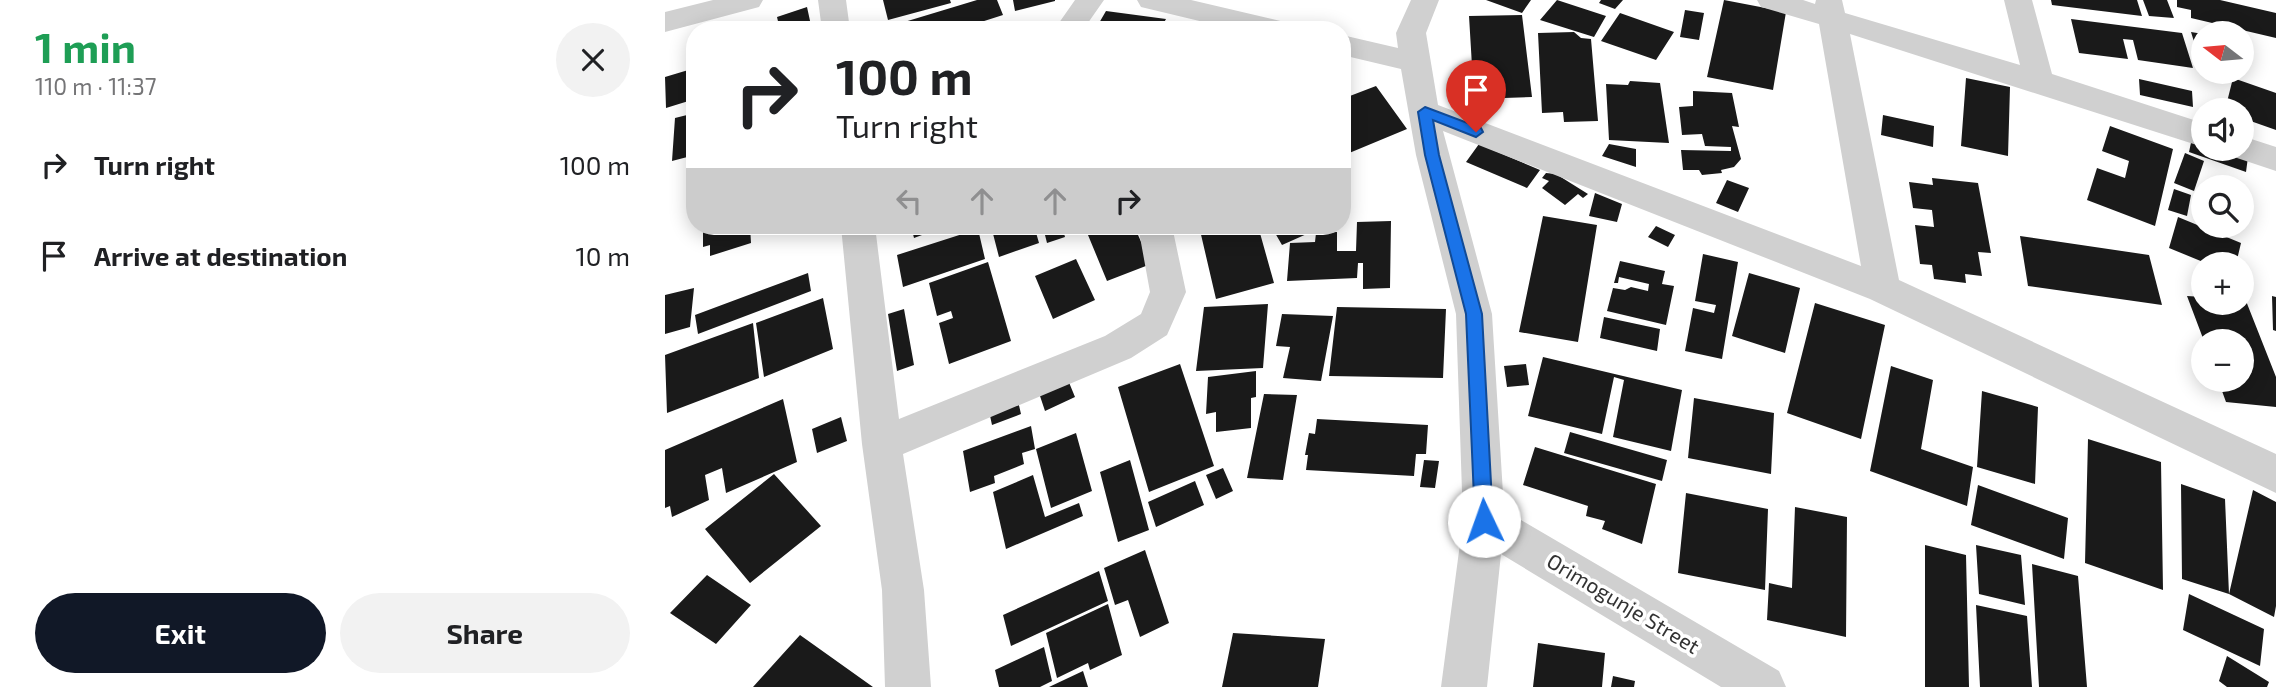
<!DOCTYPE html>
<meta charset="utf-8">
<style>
body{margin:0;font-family:"Exo 2",sans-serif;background:#f2f2f2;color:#202124;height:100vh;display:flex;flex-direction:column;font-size:26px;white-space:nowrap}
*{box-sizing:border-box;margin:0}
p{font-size:23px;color:#757577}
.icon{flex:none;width:38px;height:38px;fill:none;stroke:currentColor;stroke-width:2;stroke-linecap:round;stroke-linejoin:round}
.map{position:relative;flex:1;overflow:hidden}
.drawer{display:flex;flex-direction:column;background:#fff;width:665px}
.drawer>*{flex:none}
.guide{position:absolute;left:21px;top:21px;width:665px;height:214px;border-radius:28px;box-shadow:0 4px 18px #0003;background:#fff;color:#202124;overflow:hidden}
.needle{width:46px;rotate:286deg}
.tools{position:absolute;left:1526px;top:21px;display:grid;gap:14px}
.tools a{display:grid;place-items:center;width:63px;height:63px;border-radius:50%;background:#fff;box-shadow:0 4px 18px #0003;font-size:35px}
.pin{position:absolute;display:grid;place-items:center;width:60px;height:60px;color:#fff;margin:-72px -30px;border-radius:50% 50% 50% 0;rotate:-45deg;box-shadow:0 0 7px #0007}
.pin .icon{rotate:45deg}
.me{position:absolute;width:77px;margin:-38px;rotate:357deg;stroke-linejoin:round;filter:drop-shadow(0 0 5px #0008)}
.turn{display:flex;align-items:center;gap:24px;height:147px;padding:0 35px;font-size:32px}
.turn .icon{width:91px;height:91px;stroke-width:2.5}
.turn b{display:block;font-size:49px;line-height:60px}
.lanes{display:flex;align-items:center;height:66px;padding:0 35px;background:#0003;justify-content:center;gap:35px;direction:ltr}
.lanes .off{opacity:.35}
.round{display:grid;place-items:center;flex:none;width:74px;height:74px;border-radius:37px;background:#f2f2f2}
.head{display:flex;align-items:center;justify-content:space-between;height:119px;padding:0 35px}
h1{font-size:42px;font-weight:700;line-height:52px;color:#1e9e55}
.primary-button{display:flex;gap:14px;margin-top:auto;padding:14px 35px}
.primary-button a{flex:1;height:80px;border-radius:42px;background:#111827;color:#fff;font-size:28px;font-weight:700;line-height:80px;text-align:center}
.primary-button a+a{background:#f2f2f2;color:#202124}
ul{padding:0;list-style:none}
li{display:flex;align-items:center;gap:21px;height:91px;padding:0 35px}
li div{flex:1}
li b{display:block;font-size:26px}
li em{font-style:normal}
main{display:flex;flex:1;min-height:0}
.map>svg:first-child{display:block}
</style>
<main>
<section class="drawer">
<div class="head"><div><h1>1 min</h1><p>110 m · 11:37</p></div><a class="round"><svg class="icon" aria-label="close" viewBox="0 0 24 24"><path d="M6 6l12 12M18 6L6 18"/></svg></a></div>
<ul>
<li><svg class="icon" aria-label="right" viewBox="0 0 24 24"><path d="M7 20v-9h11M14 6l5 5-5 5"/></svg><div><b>Turn right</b></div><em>100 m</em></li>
<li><svg class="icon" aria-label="arrive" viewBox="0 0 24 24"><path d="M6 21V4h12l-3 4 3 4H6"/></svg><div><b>Arrive at destination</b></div><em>10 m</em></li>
</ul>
<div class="primary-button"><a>Exit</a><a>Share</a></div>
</section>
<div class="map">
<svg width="1611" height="687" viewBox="0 0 1611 687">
<rect width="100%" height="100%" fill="#fff"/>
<path fill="#1a1a1a" d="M 218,0 L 285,0 L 286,3 L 223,20 Z
M 312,0 L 332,0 L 338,15 L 291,30 L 238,30 L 236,23 Z
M 348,0 L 390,0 L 390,1 L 350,11 Z
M 821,0 L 866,0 L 857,13 Z
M 892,0 L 941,16 L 929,37 L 875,20 Z
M 936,0 L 958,0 L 950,9 L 934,3 Z
M 1059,0 L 1121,12 L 1108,90 L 1042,77 Z
M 1386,0 L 1472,0 L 1477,16 L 1387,5 Z
M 1478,0 L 1502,0 L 1509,18 L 1484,16 Z
M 1512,0 L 1555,0 L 1611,13 L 1611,38 L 1526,18 L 1526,10 L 1512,7 Z
M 142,7 L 147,30 L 115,30 L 112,17 Z
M 1020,10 L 1039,13 L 1034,40 L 1015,37 Z
M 441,11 L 501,19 L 495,30 L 430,30 Z
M 955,13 L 1009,32 L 991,60 L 936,41 Z
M 857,15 L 867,97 L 809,99 L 804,16 Z
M 1406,19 L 1517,33 L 1528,68 L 1473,60 L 1468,40 L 1458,39 L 1463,59 L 1414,53 Z
M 909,32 L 916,38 L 926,39 L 933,121 L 899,122 L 898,112 L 877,113 L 873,33 Z
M 1526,32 L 1538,34 L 1538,62 L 1535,61 Z
M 30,68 L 30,99 L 1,108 L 0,77 Z
M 1301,78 L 1345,87 L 1343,156 L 1296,146 Z
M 1568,78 L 1611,93 L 1611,130 L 1577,118 L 1577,110 L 1560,110 Z
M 1474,79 L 1527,91 L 1528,107 L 1475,95 Z
M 965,81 L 995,83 L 1004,143 L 944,140 L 941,84 L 963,85 Z
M 711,86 L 742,129 L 677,156 L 677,99 Z
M 1028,91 L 1067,93 L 1074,127 L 1067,126 L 1076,159 L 1069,167 L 1056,170 L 1057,173 L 1037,175 L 1034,170 L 1018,170 L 1016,150 L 1066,151 L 1066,147 L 1040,146 L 1037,134 L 1017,135 L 1014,107 L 1028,106 Z
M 30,113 L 30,155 L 7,161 L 10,118 Z
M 1218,115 L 1269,126 L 1268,147 L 1216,135 Z
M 1445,126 L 1508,149 L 1490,226 L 1422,200 L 1432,168 L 1460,178 L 1464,161 L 1437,151 Z
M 1527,138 L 1538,142 L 1538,149 L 1558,149 L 1583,157 L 1581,172 L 1524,152 Z
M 814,144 L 875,170 L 862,188 L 801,162 Z
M 944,144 L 971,149 L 971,167 L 937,156 Z
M 1520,153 L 1539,161 L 1529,191 L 1509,183 Z
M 881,173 L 891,174 L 923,194 L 918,198 L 913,194 L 900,205 L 877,188 L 884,181 L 877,178 Z
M 1267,178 L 1313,183 L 1326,253 L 1313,252 L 1317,276 L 1300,274 L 1301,283 L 1269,279 L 1267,265 L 1255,264 L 1250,225 L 1269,227 L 1267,210 L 1248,208 L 1244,182 L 1268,185 Z
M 1062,180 L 1084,188 L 1073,212 L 1051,203 Z
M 1509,189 L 1526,195 L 1522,216 L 1503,210 Z
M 930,193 L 957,204 L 952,222 L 924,216 Z
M 878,216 L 932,225 L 913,342 L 854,332 Z
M 1513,217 L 1576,243 L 1571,264 L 1543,264 L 1504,248 Z
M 726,221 L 725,288 L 698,289 L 698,263 L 693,263 L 692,278 L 622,281 L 625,243 L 650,242 L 651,233 L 672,232 L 672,251 L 691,251 L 692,222 Z
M 38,226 L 85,226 L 86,243 L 45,256 L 45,245 L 38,247 Z
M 246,226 L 281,226 L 249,238 Z
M 326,226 L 397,226 L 400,237 L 382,243 L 378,227 L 370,229 L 374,243 L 334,257 Z
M 441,226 L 469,226 L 486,264 L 442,281 L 423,235 L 442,228 Z
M 534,226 L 593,226 L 609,283 L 551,299 Z
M 606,226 L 651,226 L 653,229 L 617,245 Z
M 991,226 L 1010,235 L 1003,247 L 983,237 Z
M 313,229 L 320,259 L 238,287 L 232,255 Z
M 1355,236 L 1484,255 L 1497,305 L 1363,286 Z
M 1038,254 L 1073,262 L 1057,359 L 1020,351 L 1028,308 L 1049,313 L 1051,305 L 1030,301 Z
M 411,259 L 430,300 L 388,319 L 370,276 Z
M 955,261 L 1000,271 L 997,284 L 1009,286 L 1001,325 L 942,311 L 948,288 L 960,290 L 966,287 L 983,291 L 984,284 L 954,277 L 953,283 L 949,283 Z
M 323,262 L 346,341 L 284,364 L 274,323 L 288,318 L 286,311 L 272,316 L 264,283 Z
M 143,273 L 146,291 L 33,334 L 30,315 Z
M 1084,273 L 1135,288 L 1120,353 L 1067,336 Z
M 29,288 L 25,327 L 0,334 L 0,295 Z
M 1522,296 L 1538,297 L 1538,303 L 1581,301 L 1611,377 L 1611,407 L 1561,402 L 1553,380 L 1577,380 L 1577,341 L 1539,341 Z
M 1607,296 L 1611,297 L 1611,331 L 1608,330 Z
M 158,298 L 168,349 L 99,377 L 91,323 Z
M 1150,303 L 1220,325 L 1196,439 L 1122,413 Z
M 603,304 L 598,368 L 531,371 L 539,307 Z
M 672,307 L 781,309 L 778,378 L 664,376 Z
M 239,309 L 249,365 L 232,371 L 223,314 Z
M 617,314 L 668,316 L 656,381 L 618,378 L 625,347 L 611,346 Z
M 939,317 L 995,329 L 992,351 L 935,338 Z
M 88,323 L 94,378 L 2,413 L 0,355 Z
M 878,357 L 1017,390 L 1006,451 L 948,437 L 959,380 L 949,377 L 937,434 L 863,416 Z
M 515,364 L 549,466 L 484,492 L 453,387 Z
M 861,364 L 864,385 L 842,387 L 839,366 Z
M 1226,366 L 1268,380 L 1256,449 L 1308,467 L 1302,506 L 1205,471 Z
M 591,371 L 591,397 L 586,398 L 586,428 L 551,432 L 551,412 L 541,414 L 543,377 Z
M 403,380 L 410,397 L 380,411 L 374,393 Z
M 1317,391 L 1373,407 L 1370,484 L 1312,467 Z
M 599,394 L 632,395 L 618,480 L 582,478 Z
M 1029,398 L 1109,413 L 1106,474 L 1023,458 Z
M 118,399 L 132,462 L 61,493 L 57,468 L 40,475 L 44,500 L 7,517 L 5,506 L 0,508 L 0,450 Z
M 353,401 L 356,414 L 327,425 L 324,411 Z
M 176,417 L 182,441 L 152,453 L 147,429 Z
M 652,419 L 763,425 L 761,454 L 751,454 L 749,476 L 641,470 L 643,455 L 640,455 L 644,433 L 650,434 Z
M 366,426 L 370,449 L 357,453 L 359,464 L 329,476 L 330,483 L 305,492 L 298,451 Z
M 905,432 L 1002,460 L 997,481 L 899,453 Z
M 411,433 L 427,491 L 386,508 L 371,449 Z
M 1423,439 L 1496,462 L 1498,590 L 1420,563 Z
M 870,447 L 991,484 L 977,544 L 937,529 L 940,521 L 921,516 L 923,506 L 858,485 Z
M 465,460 L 484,530 L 453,542 L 435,472 Z
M 759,460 L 774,461 L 770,488 L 755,487 Z
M 558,468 L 568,491 L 551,499 L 541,475 Z
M 109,474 L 156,526 L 85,583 L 40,529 Z
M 368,475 L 380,517 L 414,503 L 418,516 L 341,549 L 328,492 Z
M 530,481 L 539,505 L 491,527 L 483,502 Z
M 1516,484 L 1560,499 L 1564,594 L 1588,490 L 1611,502 L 1611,606 L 1609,617 L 1564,594 L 1517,579 Z
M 1313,485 L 1403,518 L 1399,559 L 1306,525 Z
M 1021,493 L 1103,509 L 1100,590 L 1013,573 Z
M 1130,507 L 1182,517 L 1181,637 L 1102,620 L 1104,583 L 1127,588 Z
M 1260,545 L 1301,555 L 1304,687 L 1260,687 Z
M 1311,545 L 1356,555 L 1360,605 L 1314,594 Z
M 480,550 L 504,623 L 475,637 L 463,600 L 450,605 L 439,568 Z
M 1367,564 L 1413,576 L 1422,687 L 1374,687 Z
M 434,571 L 443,601 L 346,646 L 338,615 Z
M 42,575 L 86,605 L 51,644 L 5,613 Z
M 1524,594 L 1599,629 L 1595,666 L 1518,630 Z
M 443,604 L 457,655 L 425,670 L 423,663 L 392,678 L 381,633 Z
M 1311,605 L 1362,616 L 1367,687 L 1315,687 Z
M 568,633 L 660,639 L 653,687 L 557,687 Z
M 135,635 L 208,687 L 88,687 Z
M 873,643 L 940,653 L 937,687 L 868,687 Z
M 379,647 L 387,681 L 375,687 L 334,687 L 330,670 Z
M 1562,656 L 1604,682 L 1602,687 L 1562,687 L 1554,681 Z
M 418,671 L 423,687 L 384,687 Z
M 948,676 L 970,681 L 969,687 L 946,687 Z"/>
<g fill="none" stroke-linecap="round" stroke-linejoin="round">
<path fill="#d0d0d0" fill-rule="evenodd" d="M 48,0 L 98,0 L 94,7 L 0,32 L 0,12 Z
M 153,0 L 181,0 L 185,30 L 157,30 Z
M 410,0 L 439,0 L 418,30 L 389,30 Z
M 472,0 L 526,0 L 624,23 L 628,30 L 572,30 L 476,7 Z
M 746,0 L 774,0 L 761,33 L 773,105 L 1196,266 L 1154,24 L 1096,7 L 1092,0 L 1138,0 L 1150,4 L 1151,0 L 1177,0 L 1180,13 L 1355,65 L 1339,0 L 1367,0 L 1387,74 L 1538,123 L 1538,147 L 1185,34 L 1234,280 L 1611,454 L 1611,493 L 1205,299 L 778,131 L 827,314 L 839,510 L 1114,671 L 1121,687 L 1056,687 L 836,554 L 822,687 L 776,687 L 798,521 L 791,314 L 751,155 L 736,69 L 677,55 L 677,35 L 733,48 L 731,33 Z
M 1577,136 L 1611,147 L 1611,171 L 1566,156 L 1561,149 L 1577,149 Z
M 176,226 L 210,226 L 234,419 L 440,336 L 476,314 L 485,292 L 473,226 L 507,226 L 521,292 L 502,335 L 466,358 L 238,454 L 259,590 L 266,687 L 220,687 L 217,590 L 197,444 Z"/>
</g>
<path fill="#1a73e8" stroke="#114b97" stroke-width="2" d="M 760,107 L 816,128 L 818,132 L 811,137 L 768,120 L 774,155 L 817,314 L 828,521 L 825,527 L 819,530 L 813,527 L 810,521 L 801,314 L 760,155 L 753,112 Z"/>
<g text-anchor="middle" stroke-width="7" stroke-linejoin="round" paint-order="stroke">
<g font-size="21" fill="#333" stroke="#fff">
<text transform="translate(958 604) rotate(31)" y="7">Orimogunje Street</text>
</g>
</g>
</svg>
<div class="tools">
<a><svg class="needle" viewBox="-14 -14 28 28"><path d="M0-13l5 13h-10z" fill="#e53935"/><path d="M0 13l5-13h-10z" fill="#757577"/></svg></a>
<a><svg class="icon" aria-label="sound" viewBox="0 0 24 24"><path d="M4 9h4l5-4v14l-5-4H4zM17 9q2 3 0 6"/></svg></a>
<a><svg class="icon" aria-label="search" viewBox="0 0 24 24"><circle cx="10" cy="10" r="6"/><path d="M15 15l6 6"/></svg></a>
<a>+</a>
<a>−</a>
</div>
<div class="pin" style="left:811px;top:132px;background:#d93025"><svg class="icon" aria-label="arrive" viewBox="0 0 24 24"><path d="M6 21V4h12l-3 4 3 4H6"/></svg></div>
<svg class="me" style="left:819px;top:521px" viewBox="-20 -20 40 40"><circle r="19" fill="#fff"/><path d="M0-13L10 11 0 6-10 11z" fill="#1a73e8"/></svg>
<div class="guide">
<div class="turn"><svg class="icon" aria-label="right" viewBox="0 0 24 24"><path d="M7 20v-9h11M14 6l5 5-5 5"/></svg><div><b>100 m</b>Turn right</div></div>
<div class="lanes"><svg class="icon off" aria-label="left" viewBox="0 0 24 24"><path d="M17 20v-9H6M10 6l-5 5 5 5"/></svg><svg class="icon off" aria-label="ahead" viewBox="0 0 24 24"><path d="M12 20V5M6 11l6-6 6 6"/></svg><svg class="icon off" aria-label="ahead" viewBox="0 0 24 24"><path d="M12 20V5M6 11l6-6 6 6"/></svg><svg class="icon" aria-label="right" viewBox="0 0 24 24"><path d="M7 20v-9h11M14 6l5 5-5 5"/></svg></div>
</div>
</div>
</main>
